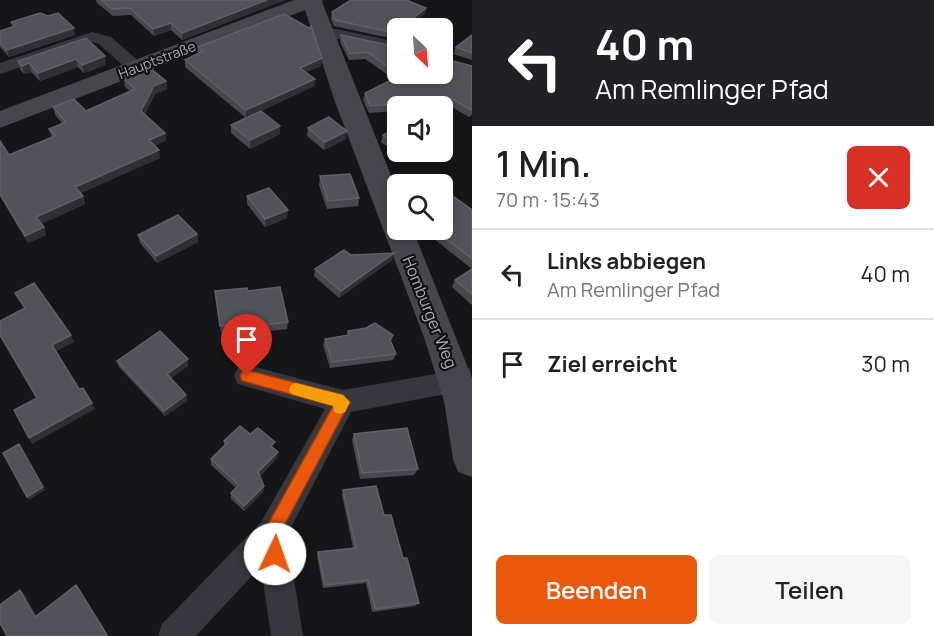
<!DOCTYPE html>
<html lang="de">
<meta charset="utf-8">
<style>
body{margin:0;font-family:Manrope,sans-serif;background:#f6f6f6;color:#202124;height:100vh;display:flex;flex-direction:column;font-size:22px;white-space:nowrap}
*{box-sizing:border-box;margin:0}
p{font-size:20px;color:#757577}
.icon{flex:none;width:33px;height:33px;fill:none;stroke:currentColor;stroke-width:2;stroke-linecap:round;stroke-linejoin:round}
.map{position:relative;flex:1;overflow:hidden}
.side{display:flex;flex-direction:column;background:#fff;width:462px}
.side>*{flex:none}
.top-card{background:#202124;color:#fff;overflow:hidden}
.needle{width:39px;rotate:155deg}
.tools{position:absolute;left:387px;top:18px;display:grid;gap:12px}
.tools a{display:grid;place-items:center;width:66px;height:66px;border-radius:9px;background:#fff;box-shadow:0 3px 9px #0003;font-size:30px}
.pin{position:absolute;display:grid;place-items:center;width:51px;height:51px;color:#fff;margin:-62px -26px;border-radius:50% 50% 50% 0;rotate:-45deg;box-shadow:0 0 6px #0007}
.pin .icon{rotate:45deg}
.me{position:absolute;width:66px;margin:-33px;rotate:3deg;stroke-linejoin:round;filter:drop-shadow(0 0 4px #0008)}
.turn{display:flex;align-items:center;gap:21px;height:126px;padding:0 24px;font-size:27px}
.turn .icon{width:78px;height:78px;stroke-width:2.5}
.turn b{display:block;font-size:42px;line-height:51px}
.round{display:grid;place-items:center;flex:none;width:63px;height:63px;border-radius:9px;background:#f6f6f6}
.overview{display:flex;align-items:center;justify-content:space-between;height:102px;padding:0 24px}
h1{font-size:36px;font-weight:600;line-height:45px}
.primary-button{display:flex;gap:12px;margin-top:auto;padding:12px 24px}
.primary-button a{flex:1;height:69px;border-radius:9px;background:#ea580c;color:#fff;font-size:24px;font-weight:600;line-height:69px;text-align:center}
.primary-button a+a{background:#f6f6f6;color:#202124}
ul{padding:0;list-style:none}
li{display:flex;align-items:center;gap:18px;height:90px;padding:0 24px;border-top:2px solid #e0e0e0}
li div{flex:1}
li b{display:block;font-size:22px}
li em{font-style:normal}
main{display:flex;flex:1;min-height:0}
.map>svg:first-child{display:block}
</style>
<main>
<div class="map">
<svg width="472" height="636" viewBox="0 0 472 636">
<rect width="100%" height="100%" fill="#161618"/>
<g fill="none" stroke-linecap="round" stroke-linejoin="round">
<path fill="#37383d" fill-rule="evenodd" d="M 321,26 L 398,42 L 398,52 L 315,34 L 313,31 L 315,28 Z
M 92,32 L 111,37 L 142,64 L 145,68 L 142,72 L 130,72 L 99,44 L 93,42 L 0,74 L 0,63 Z
M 247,365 L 343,390 L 470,368 L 472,389 L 351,412 L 287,535 L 303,636 L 271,636 L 261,566 L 196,636 L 158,636 L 162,624 L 261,522 L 325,409 L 238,384 L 234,376 L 238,368 Z"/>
<path fill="#45474d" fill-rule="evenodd" d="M 294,0 L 323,0 L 322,2 L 398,193 L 398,230 L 413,230 L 472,378 L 472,477 L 458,472 L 453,459 L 444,401 L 425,340 L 334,99 L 305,10 L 0,128 L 0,111 Z"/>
</g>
<path fill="#47494d" d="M 96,0 L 285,0 L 182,40 L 171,30 L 154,36 L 131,15 L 113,16 L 97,3 Z
M 351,0 L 410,0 L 409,1 L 426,8 L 425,14 L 407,28 L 398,28 L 394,39 L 334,26 L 331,19 L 332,12 Z
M 48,16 L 75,35 L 9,57 L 0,47 L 0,31 L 13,27 L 11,22 Z
M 341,35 L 398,47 L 398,74 L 442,74 L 472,66 L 472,115 L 469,117 L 450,106 L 398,106 L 398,111 L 369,113 L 363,100 L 365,93 L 394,79 L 365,59 L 349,60 L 340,42 Z
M 472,35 L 472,60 L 453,54 L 456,47 Z
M 86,38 L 106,65 L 84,73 L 78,67 L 40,81 L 31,72 L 24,74 L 20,69 L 18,61 Z
M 198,47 L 321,66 L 306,72 L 315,79 L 314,86 L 246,118 L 185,67 L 185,60 L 198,54 Z
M 124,79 L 166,81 L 167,89 L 155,94 L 145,114 L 165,133 L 166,140 L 154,146 L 160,158 L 80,193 L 83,196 L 85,204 L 41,224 L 44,227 L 46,235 L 28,243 L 0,196 L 0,141 L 9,155 L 52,137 L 49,129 L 62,123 L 55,115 L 53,107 L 86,111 L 130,91 L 125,87 Z
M 231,125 L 280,134 L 250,149 L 231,133 Z
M 398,127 L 398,152 L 408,152 L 401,156 L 381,142 L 383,135 Z
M 308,128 L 346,139 L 324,150 L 307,136 Z
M 320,176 L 359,198 L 358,206 L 327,209 L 319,185 Z
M 442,188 L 472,210 L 472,305 L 452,287 L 455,280 L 472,269 L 429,235 L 431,230 L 442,230 Z
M 247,196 L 287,218 L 265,227 L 247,204 Z
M 197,234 L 198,242 L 157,263 L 140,243 L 138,235 Z
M 394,253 L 392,260 L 339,298 L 314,276 L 315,269 L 351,255 Z
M 215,291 L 288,322 L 287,329 L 238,335 L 237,331 L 221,333 Z
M 348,331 L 393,335 L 391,341 L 396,354 L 393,360 L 330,368 L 323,345 L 325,339 L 347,335 Z
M 117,361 L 188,366 L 171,378 L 186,395 L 187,401 L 165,416 L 119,367 Z
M 250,434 L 274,449 L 277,458 L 260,476 L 264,486 L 263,492 L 244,511 L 231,499 L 231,493 L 236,488 L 211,465 L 211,459 L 224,446 L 224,441 Z
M 354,434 L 418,469 L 414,475 L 360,479 L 352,440 Z
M 343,490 L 384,515 L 403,558 L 419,603 L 415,606 L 372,612 L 366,583 L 323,588 L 317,556 L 318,552 L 353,548 L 342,495 Z"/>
<path fill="#2f3033" d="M 267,0 L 285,0 L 182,40 L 182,33 Z
M 426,8 L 425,14 L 407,28 L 400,28 Z
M 171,23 L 171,30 L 154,36 L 153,29 Z
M 74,28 L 75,35 L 9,57 L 7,50 Z
M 398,31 L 398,36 L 394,39 L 395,33 Z
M 105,56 L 106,65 L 84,73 L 82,65 Z
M 322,58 L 321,66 L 299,75 L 300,68 Z
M 76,59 L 78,67 L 40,81 L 38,73 Z
M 29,63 L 31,72 L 24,74 L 22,66 Z
M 315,79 L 314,86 L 246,118 L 246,110 Z
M 166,81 L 167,89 L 155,94 L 143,119 L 141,111 L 154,86 Z
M 280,126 L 280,134 L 250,149 L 250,140 Z
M 347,131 L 346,139 L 324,150 L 325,142 Z
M 165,133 L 166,140 L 150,148 L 149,140 Z
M 159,150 L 160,158 L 77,195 L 75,187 Z
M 402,152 L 408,152 L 401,156 Z
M 83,196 L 85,204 L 39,225 L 36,217 Z
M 288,210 L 287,218 L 265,227 L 265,219 Z
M 44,227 L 46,235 L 28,243 L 25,236 Z
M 197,234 L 198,242 L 157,263 L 156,256 Z
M 394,253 L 392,260 L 339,298 L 341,291 Z
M 71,335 L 74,342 L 55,352 L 52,345 Z
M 188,359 L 188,366 L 168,380 L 167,374 Z
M 186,395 L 187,401 L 165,416 L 164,411 Z
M 92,403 L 95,409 L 32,444 L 29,438 Z
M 19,444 L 45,490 L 29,500 L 27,497 Z
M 278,452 L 277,458 L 257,478 L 258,472 Z
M 264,486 L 263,492 L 244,511 L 244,506 Z
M 20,590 L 24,594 L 39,620 L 35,617 Z"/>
<path fill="#525359" stroke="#5f6168" stroke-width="1.5" d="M 101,0 L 267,0 L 182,33 L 171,23 L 153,29 L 130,8 L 112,9 Z
M 351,0 L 406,0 L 426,8 L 400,28 L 398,28 L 398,31 L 395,33 L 335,20 L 332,12 Z
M 40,13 L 48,16 L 58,13 L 74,28 L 7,50 L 0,43 L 0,31 L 15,26 L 11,22 Z
M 284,14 L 309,28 L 311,26 L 322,58 L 300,68 L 315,79 L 246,110 L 185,60 L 203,51 L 198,47 Z
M 341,35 L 398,47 L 398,73 L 367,52 L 350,54 Z
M 472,35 L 472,53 L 456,47 Z
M 86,38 L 105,56 L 82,65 L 76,59 L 38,73 L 29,63 L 22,66 L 18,61 Z
M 442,58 L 472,66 L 471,110 L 452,99 L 370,106 L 365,93 L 401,75 L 398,74 L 442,74 Z
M 150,68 L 166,81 L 154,86 L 141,111 L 165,133 L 149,140 L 159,150 L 75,187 L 83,196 L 36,217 L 44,227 L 25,236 L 0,194 L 0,141 L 9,155 L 55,136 L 49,129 L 66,122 L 53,107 L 74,99 L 86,111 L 135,89 L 124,79 Z
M 261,111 L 280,126 L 250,140 L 231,125 Z
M 329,117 L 347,131 L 325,142 L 308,128 Z
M 398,127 L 398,145 L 383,135 Z
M 350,174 L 359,198 L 328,201 L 320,176 Z
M 269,188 L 288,210 L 265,219 L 247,196 Z
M 442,188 L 472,210 L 472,259 L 435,230 L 442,230 L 442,221 L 445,220 L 442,218 Z
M 178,215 L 197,234 L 156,256 L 138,235 Z
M 344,250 L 351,255 L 394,253 L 341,291 L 315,269 Z
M 472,269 L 472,294 L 455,280 Z
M 34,283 L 71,335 L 52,345 L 79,389 L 83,388 L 92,403 L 29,438 L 14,410 L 37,398 L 0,335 L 0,321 L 25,308 L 15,293 Z
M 280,287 L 288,322 L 238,328 L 237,324 L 220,326 L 215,291 L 247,288 L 248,291 Z
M 375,323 L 393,335 L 390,340 L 396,354 L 332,362 L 325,339 L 349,335 L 348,331 L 366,328 Z
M 160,331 L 188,359 L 167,374 L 186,395 L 164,411 L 117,361 Z
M 240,426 L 250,434 L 258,428 L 275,442 L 271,446 L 278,452 L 258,472 L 264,486 L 244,506 L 231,493 L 239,485 L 211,459 L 227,443 L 224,441 Z
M 407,428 L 418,469 L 362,473 L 354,434 Z
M 19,444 L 43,487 L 27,497 L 3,453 Z
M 376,486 L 384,515 L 391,515 L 403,558 L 407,558 L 419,603 L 375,609 L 368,580 L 325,585 L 318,552 L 356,548 L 343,490 Z
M 76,585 L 107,635 L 106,636 L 7,636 L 0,623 L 0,605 L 20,590 L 35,617 Z"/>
<path fill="#ea580c" stroke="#983908" stroke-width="1.5" d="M 247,370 L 343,395 L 350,402 L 280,534 L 283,554 L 281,560 L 275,563 L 269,560 L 263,533 L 333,406 L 242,381 L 240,376 L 242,372 Z"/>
<path fill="#f59e0b" d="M 296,383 L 343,395 L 350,402 L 345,412 L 340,414 L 334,412 L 333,406 L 291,394 L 289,390 L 291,385 Z"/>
<g text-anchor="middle" stroke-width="4.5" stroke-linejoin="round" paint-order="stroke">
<g font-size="14" fill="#a8adb8" stroke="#111113">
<text transform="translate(157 60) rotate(-21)" y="5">Hauptstraße</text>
</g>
<g font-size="16" fill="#a8adb8" stroke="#111113">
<text transform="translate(430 312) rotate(68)" y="6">Homburger Weg</text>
</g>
</g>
</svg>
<div class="tools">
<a><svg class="needle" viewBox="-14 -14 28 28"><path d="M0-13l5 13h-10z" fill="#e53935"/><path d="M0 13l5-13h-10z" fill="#757577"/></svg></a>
<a><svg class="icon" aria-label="sound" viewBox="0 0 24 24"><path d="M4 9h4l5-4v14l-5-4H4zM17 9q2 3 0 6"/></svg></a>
<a><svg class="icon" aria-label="search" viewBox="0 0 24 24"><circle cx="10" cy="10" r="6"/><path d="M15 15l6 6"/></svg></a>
</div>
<div class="pin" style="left:247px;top:376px;background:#d93025"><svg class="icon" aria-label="arrive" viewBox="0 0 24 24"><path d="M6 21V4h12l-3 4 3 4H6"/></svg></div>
<svg class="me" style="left:275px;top:554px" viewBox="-20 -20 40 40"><circle r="19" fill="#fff"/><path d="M0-13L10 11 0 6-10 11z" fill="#ea580c"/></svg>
</div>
<section class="side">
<div class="top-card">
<div class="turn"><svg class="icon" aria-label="left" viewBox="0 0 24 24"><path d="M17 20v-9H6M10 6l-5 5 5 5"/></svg><div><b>40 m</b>Am Remlinger Pfad</div></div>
</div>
<div class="overview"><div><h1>1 Min.</h1><p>70 m · 15:43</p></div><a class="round" style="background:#d93025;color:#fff"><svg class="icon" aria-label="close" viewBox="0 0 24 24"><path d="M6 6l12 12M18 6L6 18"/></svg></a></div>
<ul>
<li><svg class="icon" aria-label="left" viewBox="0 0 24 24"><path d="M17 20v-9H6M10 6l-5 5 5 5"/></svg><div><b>Links abbiegen</b><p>Am Remlinger Pfad</p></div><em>40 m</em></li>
<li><svg class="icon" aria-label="arrive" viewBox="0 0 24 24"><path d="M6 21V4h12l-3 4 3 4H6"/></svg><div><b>Ziel erreicht</b></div><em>30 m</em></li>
</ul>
<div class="primary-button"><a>Beenden</a><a>Teilen</a></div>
</section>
</main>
